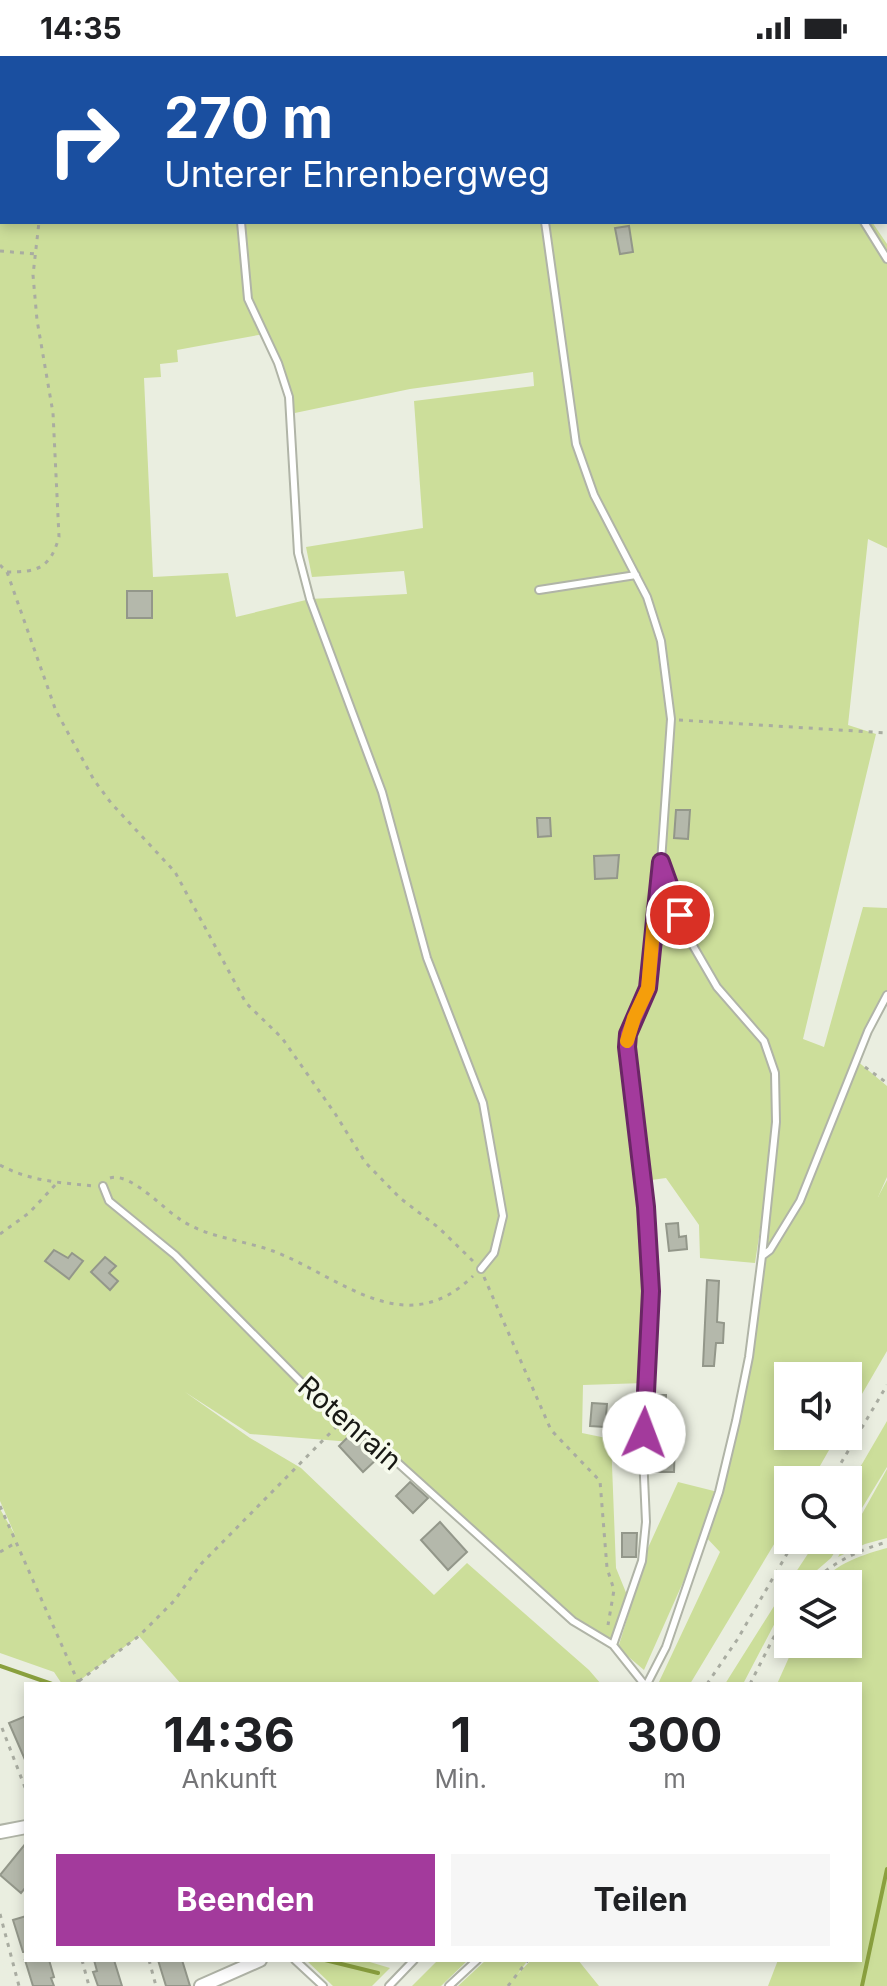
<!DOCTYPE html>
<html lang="de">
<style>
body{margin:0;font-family:Inter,sans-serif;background:#f6f6f6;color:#202124;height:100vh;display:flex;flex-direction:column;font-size:30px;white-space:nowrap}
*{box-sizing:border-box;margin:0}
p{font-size:26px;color:#757577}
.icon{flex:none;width:44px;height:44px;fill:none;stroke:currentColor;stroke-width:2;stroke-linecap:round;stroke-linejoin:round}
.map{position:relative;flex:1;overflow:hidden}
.panel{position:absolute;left:24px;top:1626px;width:838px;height:280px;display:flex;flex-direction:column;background:#fff;border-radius:0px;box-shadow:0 4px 12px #0003}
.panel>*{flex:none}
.top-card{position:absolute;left:0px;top:0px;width:888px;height:168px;box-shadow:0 4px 12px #0003;background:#1a4fa0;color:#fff;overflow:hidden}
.buttons{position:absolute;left:774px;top:1306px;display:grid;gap:16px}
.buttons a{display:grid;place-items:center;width:88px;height:88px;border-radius:0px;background:#fff;box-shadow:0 4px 12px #0003;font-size:40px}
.pin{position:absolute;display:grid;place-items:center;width:68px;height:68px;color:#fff;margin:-34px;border:4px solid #fff;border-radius:50%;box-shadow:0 2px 8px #0007}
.me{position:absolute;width:88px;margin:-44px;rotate:2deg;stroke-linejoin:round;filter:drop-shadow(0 0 6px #0008)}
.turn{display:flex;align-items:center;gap:28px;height:168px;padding:0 32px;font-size:36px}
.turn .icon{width:104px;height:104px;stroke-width:2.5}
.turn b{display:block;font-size:56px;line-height:68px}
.eta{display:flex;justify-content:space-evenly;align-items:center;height:136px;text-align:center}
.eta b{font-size:48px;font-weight:700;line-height:56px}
.primary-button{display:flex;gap:16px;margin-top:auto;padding:16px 32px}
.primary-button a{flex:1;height:92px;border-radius:0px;background:#a33a9c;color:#fff;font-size:32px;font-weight:700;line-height:92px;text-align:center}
.primary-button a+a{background:#f6f6f6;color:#202124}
.status{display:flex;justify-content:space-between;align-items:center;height:56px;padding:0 40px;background:#fff;direction:ltr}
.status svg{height:22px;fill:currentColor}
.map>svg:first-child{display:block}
</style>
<div class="status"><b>14:35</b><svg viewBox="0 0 49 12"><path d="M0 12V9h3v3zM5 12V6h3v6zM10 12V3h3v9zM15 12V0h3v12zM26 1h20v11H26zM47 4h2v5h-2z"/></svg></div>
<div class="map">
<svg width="887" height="1930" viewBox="0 0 887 1930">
<rect width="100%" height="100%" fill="#eaeee0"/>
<path fill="#ccde9a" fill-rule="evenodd" d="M 0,0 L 714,2 L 2,2 L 2,166 L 872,166 L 887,188 L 887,492 L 868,483 L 848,669 L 876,678 L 803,983 L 824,991 L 863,851 L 887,852 L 887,940 L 856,1004 L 887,1030 L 887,1121 L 878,1141 L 887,1124 L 887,1295 L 848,1362 L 848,1320 L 804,1320 L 772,1309 L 800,1320 L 788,1320 L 788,1380 L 837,1380 L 812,1424 L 788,1424 L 788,1465 L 690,1628 L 658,1628 L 720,1496 L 704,1479 L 644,1614 L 618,1592 L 637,1531 L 642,1505 L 678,1426 L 718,1436 L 749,1301 L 766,1135 L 755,1207 L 700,1202 L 699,1169 L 666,1122 L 644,1125 L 627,991 L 651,1235 L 645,1327 L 583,1329 L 582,1377 L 611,1383 L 616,1512 L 627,1539 L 613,1589 L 591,1577 L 377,1388 L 250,1378 L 185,1336 L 250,1382 L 301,1412 L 434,1539 L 467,1507 L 589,1614 L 601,1628 L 181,1628 L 139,1580 L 79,1625 L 79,1628 L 62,1628 L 54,1616 L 0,1597 L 0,1453 L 15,1479 L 0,1445 ZM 264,278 L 289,341 L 290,358 L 410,333 L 533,316 L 534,330 L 414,345 L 423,472 L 306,491 L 312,521 L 404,515 L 407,538 L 310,543 L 236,561 L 228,517 L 153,521 L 144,322 L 161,321 L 160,308 L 178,306 L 177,294 Z
M 887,1365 L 887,1411 L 848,1475 L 848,1432 Z
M 887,1413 L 887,1482 L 865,1488 L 838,1501 Z
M 817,1484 L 842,1484 L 831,1502 L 801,1528 L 788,1528 Z
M 887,1492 L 887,1930 L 768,1930 L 778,1904 L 860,1904 L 860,1628 L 777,1628 L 795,1588 L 848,1588 L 848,1528 L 822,1528 C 830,1509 868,1497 887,1492 Z
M 788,1528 L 788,1542 L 743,1628 L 725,1628 Z
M 306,1904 L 363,1904 L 390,1912 L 372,1930 L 333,1930 Z
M 438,1904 L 468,1904 L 441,1930 L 412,1930 Z
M 486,1904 L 528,1904 L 517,1919 L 531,1904 L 578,1904 L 599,1930 L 458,1930 Z"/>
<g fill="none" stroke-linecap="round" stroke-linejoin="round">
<path stroke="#8aa03e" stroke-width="4" d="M 0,1610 L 52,1628
M 325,1904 L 378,1917
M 862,1930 L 887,1813"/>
</g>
<path fill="#b4b8ab" stroke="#93978a" stroke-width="2" d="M 629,170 L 633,196 L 620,198 L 615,172 Z
M 127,535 L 152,535 L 152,562 L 127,562 Z
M 676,754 L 690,754 L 688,783 L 674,782 Z
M 537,762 L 550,762 L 551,780 L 538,781 Z
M 619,799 L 617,822 L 595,823 L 594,800 Z
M 678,1167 L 679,1181 L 686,1180 L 687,1193 L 669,1195 L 666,1168 Z
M 54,1194 L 68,1202 L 72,1197 L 83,1205 L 69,1223 L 45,1205 Z
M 105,1201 L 116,1210 L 109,1217 L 118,1225 L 110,1234 L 91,1216 Z
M 707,1224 L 719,1225 L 717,1266 L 724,1267 L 723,1287 L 716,1287 L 714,1310 L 703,1310 Z
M 655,1339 L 666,1339 L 666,1356 L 654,1355 Z
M 592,1347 L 607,1348 L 605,1371 L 590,1370 Z
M 354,1375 L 379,1401 L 363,1416 L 339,1390 Z
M 655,1383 L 675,1384 L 674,1416 L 654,1416 Z
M 410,1426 L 428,1442 L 413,1457 L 396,1440 Z
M 440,1466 L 467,1496 L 448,1514 L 421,1484 Z
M 622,1477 L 637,1477 L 636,1501 L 622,1501 Z
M 26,1660 L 26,1706 L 9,1667 Z
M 26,1787 L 26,1831 L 21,1837 L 0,1819 Z
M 26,1860 L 26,1896 L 23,1896 L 13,1864 Z
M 25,1904 L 49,1904 L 54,1921 L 51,1922 L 54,1930 L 33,1930 Z
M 94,1904 L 114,1904 L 122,1930 L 98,1930 L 93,1916 L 97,1915 Z
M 158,1904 L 182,1904 L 190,1930 L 166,1930 Z"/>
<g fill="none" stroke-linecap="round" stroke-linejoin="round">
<g stroke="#b0b4a7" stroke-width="10">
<path id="service" d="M 523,0 L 523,2
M 210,2 L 211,0
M 400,2 L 401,0
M 241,166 L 248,243 L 278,307 L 289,341 L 298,497 L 310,543 L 382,736 L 427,902 L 483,1047 L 503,1160 L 494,1197 L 481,1213
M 545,166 L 576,388 L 594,439 L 647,541 L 661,585 L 671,663 L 661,806 L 648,932 L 634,962 L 627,991 L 646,1151 L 651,1235 L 643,1399 L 646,1466 L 642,1505 L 613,1589 L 644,1628
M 864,166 L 887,203
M 539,534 L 636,519
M 103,1130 L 109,1145 L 175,1199 L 301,1326 L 346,1360 L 573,1565 L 613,1589
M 762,1200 L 770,1194 L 800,1145 L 868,975 L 887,939
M 647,1628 L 666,1591 L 719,1436 L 736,1365 L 749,1301 L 762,1200 L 776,1066 L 775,1017 L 764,985 L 717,931 L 688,881 L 663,813
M 295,1904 L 323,1930
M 389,1930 L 414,1904
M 449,1930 L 477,1904"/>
</g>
<g stroke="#b0b4a7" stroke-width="16">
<path id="minor" d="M 0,1776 L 26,1771
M 201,1930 L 260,1904"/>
</g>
<path stroke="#a9aca1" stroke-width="3" stroke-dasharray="4 6" stroke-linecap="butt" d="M 858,2 L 861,0
M 0,48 L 2,60
M 0,195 L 36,198
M 0,509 L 7,516 L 56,655 L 94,724 L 111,747 L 175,816 L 246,947 L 282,982 L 336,1059 L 365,1106 L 400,1142 L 439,1172 L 475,1207
M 7,516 C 37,516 50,513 59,481 L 53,357 L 37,264 L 33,219 L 39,166
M 679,664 L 887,677
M 865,1011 L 887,1027
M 0,1109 C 29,1125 62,1127 95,1130
M 110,1122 C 131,1116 163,1153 181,1164 C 208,1182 243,1184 273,1195 C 341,1221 405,1287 473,1220
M 0,1178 L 29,1157 L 57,1127
M 484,1221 L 551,1374 L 600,1425 L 607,1512 L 614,1534 L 608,1569
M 831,1424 L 887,1329
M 0,1450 L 79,1628
M 0,1496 L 17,1486
M 810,1528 C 832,1507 858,1494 887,1486
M 79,1625 L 139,1580 L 174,1545 L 201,1508 L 340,1367
M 707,1628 L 737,1584 L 795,1484
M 750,1628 L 788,1553
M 2,1672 L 26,1734
M 0,1858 L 19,1930
M 82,1904 L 89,1930
M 149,1904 L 156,1930
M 508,1930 L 528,1904"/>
<use href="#service" stroke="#fff" stroke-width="6"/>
<use href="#minor" stroke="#fff" stroke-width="12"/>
</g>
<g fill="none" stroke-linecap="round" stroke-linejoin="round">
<g stroke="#6a2665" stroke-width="20">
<path id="route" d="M 644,1377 L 651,1235 L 646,1151 L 627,991 L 628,978 L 648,932 L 661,806 L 680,859"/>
</g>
<use href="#route" stroke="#a33a9c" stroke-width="14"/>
<path stroke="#f59e0b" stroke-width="14" d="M 627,985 L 634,962 L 648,932 L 654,863"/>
</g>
<g text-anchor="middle" stroke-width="7" stroke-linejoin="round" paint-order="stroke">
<g font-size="28" fill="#181914" stroke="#f7fbed">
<text transform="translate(350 1367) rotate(41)" y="10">Rotenrain</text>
</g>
</g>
</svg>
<div class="buttons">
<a><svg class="icon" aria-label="sound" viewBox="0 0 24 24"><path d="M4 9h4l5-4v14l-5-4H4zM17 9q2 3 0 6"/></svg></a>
<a><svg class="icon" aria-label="search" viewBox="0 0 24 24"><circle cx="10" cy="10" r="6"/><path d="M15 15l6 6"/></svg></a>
<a><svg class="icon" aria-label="layers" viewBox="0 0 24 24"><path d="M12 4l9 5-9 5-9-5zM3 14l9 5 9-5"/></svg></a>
</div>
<div class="pin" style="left:680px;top:859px;background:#d93025"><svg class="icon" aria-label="arrive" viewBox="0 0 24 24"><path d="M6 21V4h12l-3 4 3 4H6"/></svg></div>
<svg class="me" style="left:644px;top:1377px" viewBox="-20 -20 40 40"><circle r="19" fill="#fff"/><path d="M0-13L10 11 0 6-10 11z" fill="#a33a9c"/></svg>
<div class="top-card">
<div class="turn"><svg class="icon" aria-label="right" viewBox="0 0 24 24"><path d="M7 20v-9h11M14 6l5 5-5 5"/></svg><div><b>270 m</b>Unterer Ehrenbergweg</div></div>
</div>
<section class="panel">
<div class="eta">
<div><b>14:36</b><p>Ankunft</p></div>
<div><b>1</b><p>Min.</p></div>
<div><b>300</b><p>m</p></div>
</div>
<div class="primary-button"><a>Beenden</a><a>Teilen</a></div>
</section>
</div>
